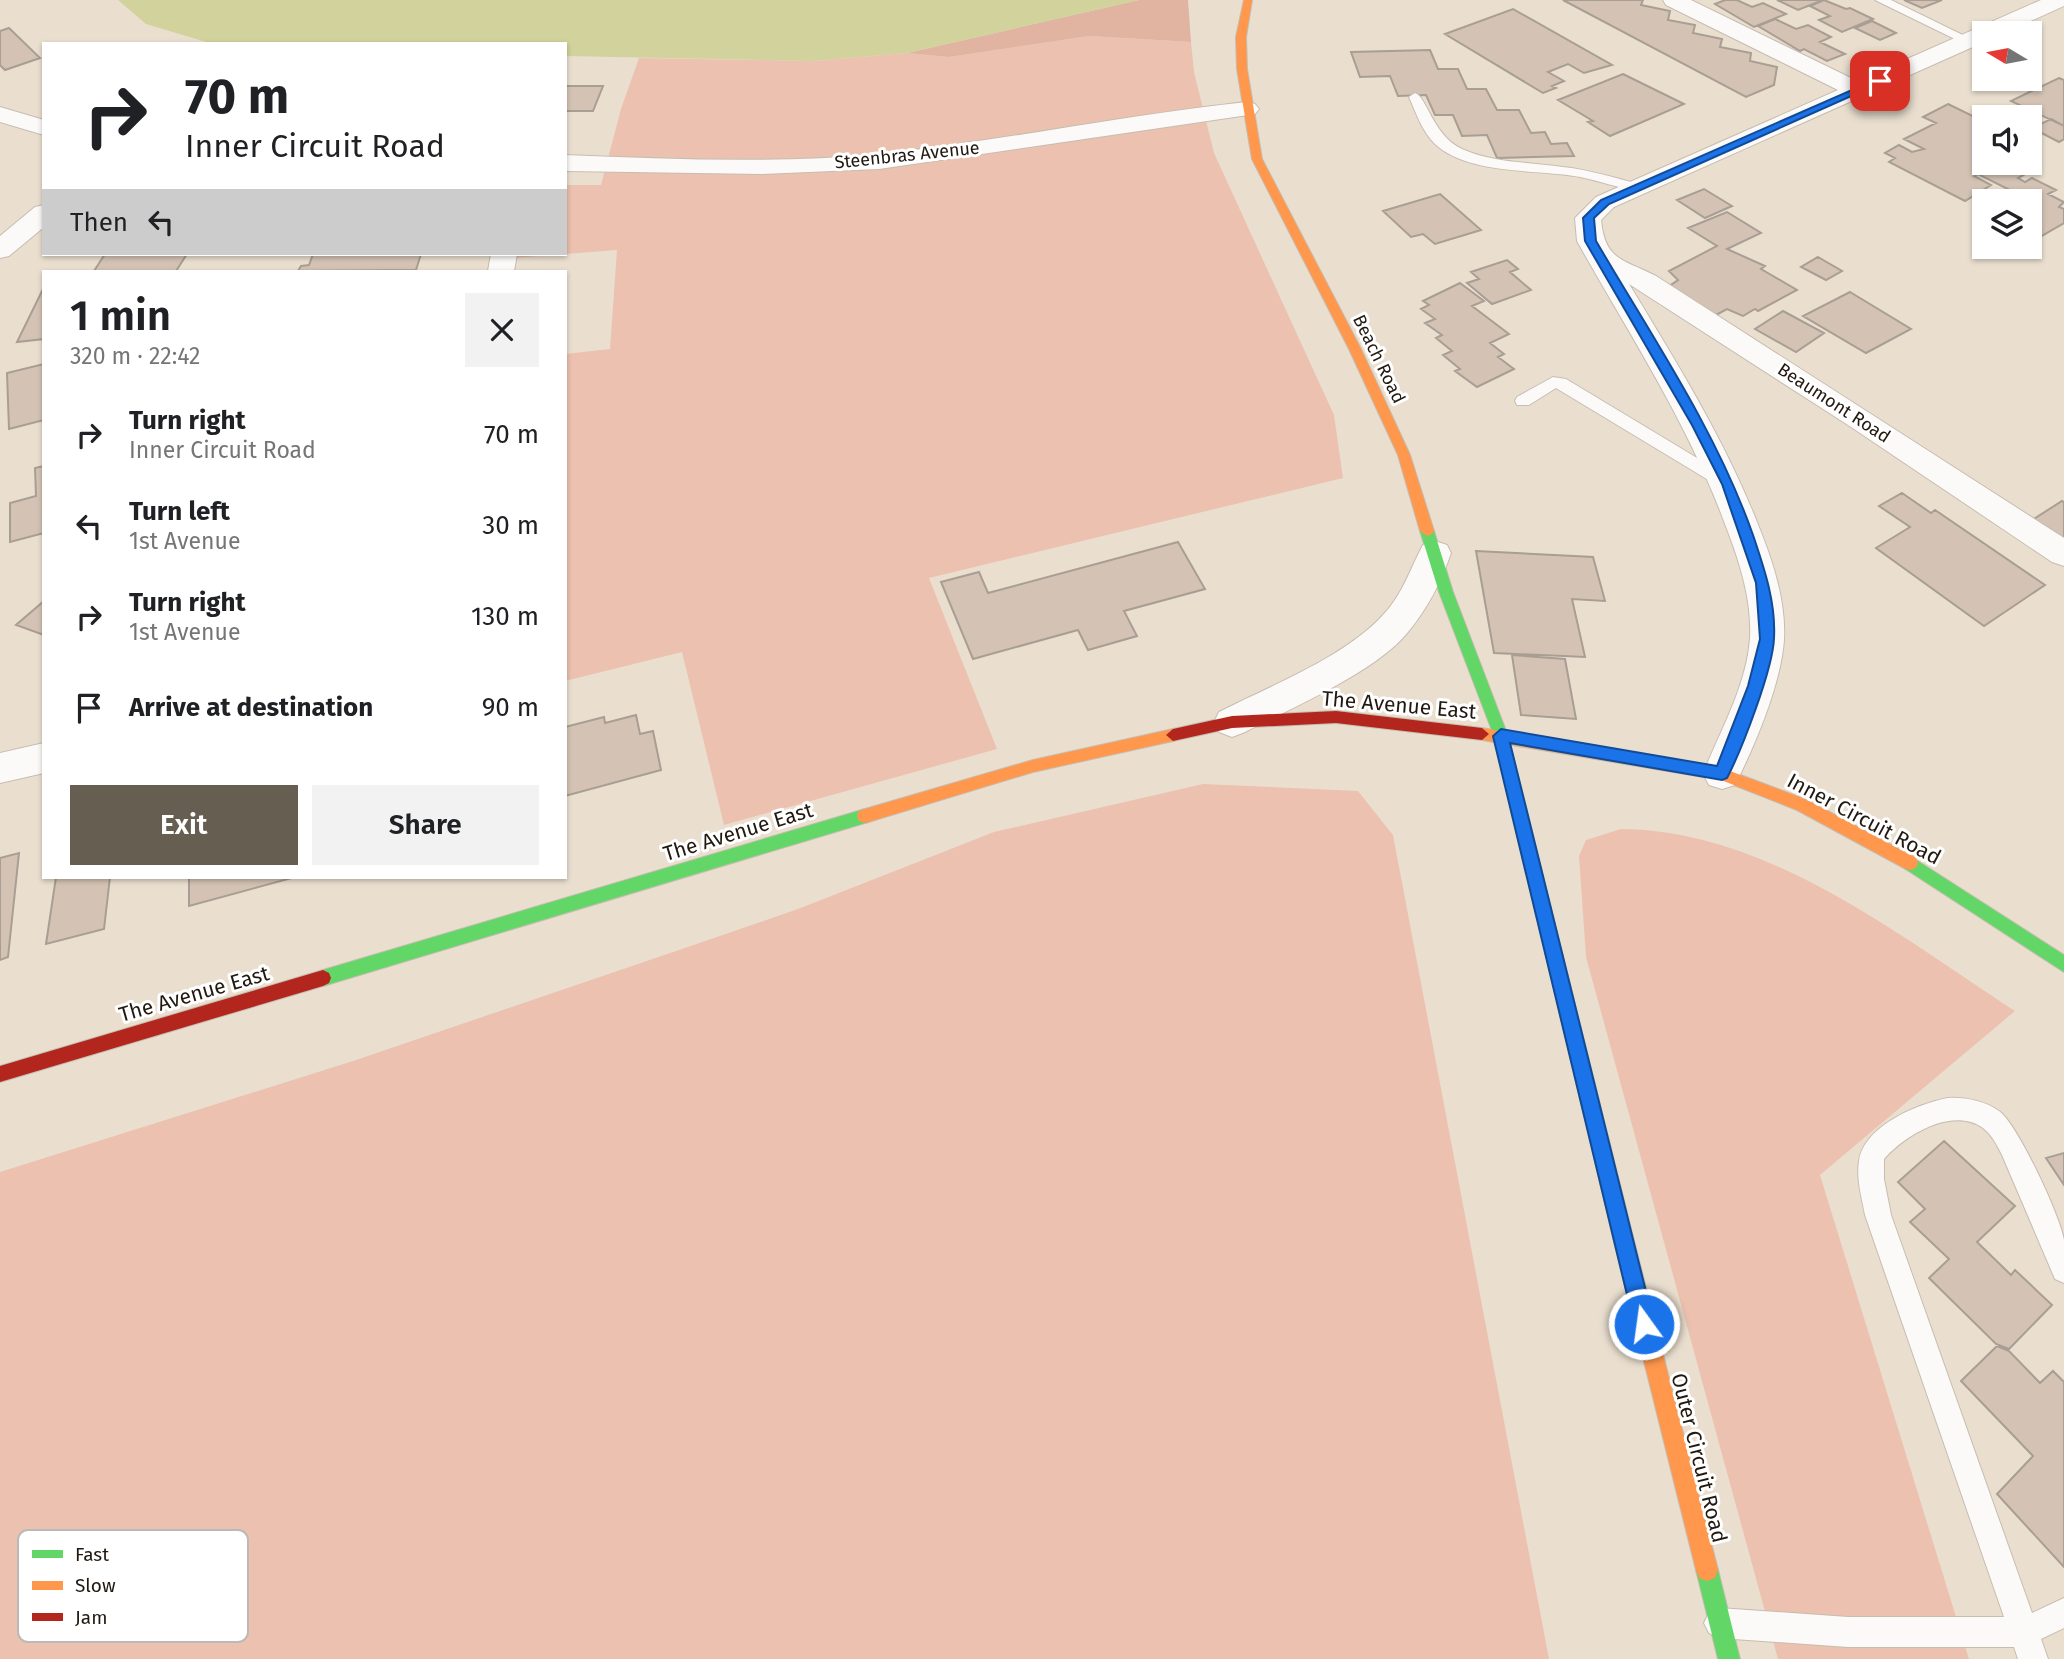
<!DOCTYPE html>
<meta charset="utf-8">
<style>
body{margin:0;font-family:"Fira Sans",sans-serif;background:#f2f2f2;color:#202124;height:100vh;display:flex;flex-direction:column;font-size:26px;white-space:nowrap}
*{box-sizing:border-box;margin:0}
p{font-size:23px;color:#757577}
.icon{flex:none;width:38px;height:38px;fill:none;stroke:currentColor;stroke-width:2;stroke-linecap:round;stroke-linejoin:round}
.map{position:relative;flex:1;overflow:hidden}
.panel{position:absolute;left:42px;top:270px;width:525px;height:609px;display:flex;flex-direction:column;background:#fff;border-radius:0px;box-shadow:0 2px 5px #0004}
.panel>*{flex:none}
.banner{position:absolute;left:42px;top:42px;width:525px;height:214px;border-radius:0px;box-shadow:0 2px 5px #0004;background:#fff;color:#202124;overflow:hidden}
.needle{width:46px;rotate:280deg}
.tools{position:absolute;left:1972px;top:21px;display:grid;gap:14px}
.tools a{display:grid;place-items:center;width:70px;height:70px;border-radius:0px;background:#fff;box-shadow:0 2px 5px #0004;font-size:35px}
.pin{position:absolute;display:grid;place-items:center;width:60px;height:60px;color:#fff;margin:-30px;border-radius:14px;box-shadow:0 4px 10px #0006}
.me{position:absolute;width:77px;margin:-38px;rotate:346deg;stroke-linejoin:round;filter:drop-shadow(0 0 5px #0008)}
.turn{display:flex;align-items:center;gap:24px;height:147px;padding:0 28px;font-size:32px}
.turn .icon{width:91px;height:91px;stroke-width:2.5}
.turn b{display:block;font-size:49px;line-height:60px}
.then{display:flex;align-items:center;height:66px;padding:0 28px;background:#0003;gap:14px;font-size:26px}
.round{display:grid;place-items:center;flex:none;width:74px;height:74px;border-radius:0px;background:#f2f2f2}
.summary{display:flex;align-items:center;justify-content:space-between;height:119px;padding:0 28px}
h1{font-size:42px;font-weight:600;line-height:52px}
.primary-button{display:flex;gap:14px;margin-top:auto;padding:14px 28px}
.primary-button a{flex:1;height:80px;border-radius:0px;background:#675e52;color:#fff;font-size:28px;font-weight:600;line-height:80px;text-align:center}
.primary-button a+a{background:#f2f2f2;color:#202124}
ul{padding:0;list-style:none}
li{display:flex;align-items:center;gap:21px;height:91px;padding:0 28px}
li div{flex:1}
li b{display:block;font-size:26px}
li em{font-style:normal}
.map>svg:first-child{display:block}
</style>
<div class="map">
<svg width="2064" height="1659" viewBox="0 0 2064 1659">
<rect width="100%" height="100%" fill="#eadfcf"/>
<path fill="#ecc1b0" d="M 1089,36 L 1191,42 L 1194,72 L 1214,153 L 1334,415 L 1343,478 L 929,578 L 997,749 L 724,825 L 682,652 L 565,681 L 565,354 L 610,349 L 617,250 L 514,258 L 514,254 L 565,254 L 565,185 L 601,185 L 621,109 L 639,58 L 813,61 L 907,53 L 949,57 Z
M 1203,784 L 1358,791 L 1393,835 L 1549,1659 L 0,1659 L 0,1172 L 353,1061 L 682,949 L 798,909 L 994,832 Z
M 1621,829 C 1767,830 1898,935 2015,1011 L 1820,1175 L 1969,1659 L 1778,1659 L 1586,957 L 1579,856 L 1586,840 Z"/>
<path fill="#e1b4a2" d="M 1139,0 L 1188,0 L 1191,42 L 1089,36 L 949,57 L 907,53 Z"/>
<path fill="#d2d29c" d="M 118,0 L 1139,0 L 907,53 L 813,61 L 565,56 L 565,44 L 213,44 L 146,24 Z"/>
<path fill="#d4c3b4" stroke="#a89e94" stroke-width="2" d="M 1563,0 L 1643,0 L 1641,5 L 1670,11 L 1668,20 L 1695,25 L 1693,33 L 1722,39 L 1720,47 L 1751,53 L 1750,61 L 1777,67 L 1774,85 L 1746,97 Z
M 1725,0 L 1737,0 L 1752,7 L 1763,3 L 1786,14 L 1754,27 L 1715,4 Z
M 1777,0 L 1823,0 L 1798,10 Z
M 1824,0 L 1846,9 L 1850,8 L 1873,19 L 1842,32 L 1819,20 L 1830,16 L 1810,6 Z
M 1904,0 L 1942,0 L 1922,8 Z
M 1513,9 L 1612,65 L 1584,73 L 1568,64 L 1548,72 L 1564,81 L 1552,86 L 1556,88 L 1543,93 L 1445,34 Z
M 1775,19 L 1796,29 L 1808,25 L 1831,37 L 1820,42 L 1845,54 L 1827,61 L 1804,49 L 1800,51 L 1758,26 Z
M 1872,21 L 1896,33 L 1880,40 L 1855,28 Z
M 9,28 L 40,58 L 5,70 L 0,65 L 0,31 Z
M 1430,50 L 1438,69 L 1458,69 L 1467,89 L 1486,89 L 1497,110 L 1519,110 L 1531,133 L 1545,132 L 1551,144 L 1567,143 L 1574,156 L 1497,158 L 1487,135 L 1462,136 L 1453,115 L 1435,115 L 1426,95 L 1398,96 L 1390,76 L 1360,77 L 1351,52 Z
M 1623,74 L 1684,104 L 1610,136 L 1588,122 L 1593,121 L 1558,100 Z
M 2059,78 L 2064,80 L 2064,126 L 2011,101 Z
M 565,86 L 603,86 L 593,111 L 565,111 Z
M 1948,104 L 1983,121 L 1976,125 L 1984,128 L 1984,163 L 2028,163 L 2020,167 L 2029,172 L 2018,178 L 2025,182 L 2032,178 L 2056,190 L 2048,194 L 2064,202 L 2059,207 L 2064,209 L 2064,223 L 2038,238 L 2030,234 L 2030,201 L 1993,201 L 2012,191 L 1978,174 L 1974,176 L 1991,185 L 1965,201 L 1889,162 L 1895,158 L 1885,153 L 1899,145 L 1912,152 L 1924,149 L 1904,139 L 1936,123 L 1923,117 Z
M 2051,119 L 2064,126 L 2064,139 L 2059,142 L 2032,128 Z
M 1704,189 L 1732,206 L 1705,218 L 1677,200 Z
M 1440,194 L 1481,230 L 1435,244 L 1423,234 L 1411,237 L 1383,211 Z
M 1727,212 L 1761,233 L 1727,249 L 1765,266 L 1761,269 L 1797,290 L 1758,311 L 1755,309 L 1743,316 L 1727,309 L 1714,316 L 1668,287 L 1678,280 L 1669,271 L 1717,246 L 1688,228 Z
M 105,254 L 187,254 L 176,271 L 94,271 Z
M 313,254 L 421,254 L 416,270 L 298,271 L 301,266 L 309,265 Z
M 1818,257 L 1842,271 L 1826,280 L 1801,267 Z
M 1507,260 L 1518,269 L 1510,272 L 1531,290 L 1492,304 L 1467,283 L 1479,279 L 1471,272 Z
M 1460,283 L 1484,301 L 1472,306 L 1509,334 L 1490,343 L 1504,354 L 1498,357 L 1514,369 L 1477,387 L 1455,371 L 1460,369 L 1443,355 L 1452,351 L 1436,338 L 1442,335 L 1425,323 L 1435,319 L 1421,309 L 1429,305 L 1423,301 Z
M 43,289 L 44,339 L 17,342 Z
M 1850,292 L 1911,329 L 1866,353 L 1803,316 Z
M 1783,311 L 1824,333 L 1796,352 L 1755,329 Z
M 44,364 L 44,420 L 9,429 L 7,373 Z
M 44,466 L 44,533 L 10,542 L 10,503 L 36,496 L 35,468 Z
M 1902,493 L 1931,513 L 1935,510 L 2045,585 L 1984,626 L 1876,548 L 1910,527 L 1879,506 Z
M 2062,501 L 2064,502 L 2064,545 L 2029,522 Z
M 1178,542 L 1205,589 L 1124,611 L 1137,636 L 1088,650 L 1078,630 L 973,659 L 941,582 L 979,572 L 988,593 Z
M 1476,551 L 1593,557 L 1605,601 L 1572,599 L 1585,657 L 1494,653 Z
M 44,601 L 44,635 L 16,625 Z
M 1512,655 L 1565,659 L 1576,719 L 1521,715 Z
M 636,715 L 640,734 L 653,731 L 661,770 L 565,796 L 565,727 L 604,717 L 605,723 Z
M 19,853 L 8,957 L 0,960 L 0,858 Z
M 56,877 L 110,877 L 104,929 L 46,944 Z
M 189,877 L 295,877 L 189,906 Z
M 1944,1141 L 2015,1206 L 1977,1242 L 2011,1275 L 2015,1270 L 2052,1305 L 2009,1349 L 1996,1344 L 1929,1278 L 1949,1259 L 1910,1222 L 1925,1209 L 1898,1182 Z
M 2064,1153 L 2064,1185 L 2046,1158 Z
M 1997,1346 L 2009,1351 L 2040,1383 L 2053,1371 L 2064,1382 L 2064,1567 L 1997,1494 L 2033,1456 L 1961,1381 Z"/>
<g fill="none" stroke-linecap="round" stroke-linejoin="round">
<g stroke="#c6bdb1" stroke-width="2">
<path id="lane" d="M 1875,0 L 1891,0 L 1975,41 L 1969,45 L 1965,44 Z
M 1415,93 C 1427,97 1433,136 1462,149 C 1493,163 1529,162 1563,167 C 1590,170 1616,178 1642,185 L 1644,188 L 1637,192 C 1618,187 1599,181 1580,177 C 1537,169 1468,175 1435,144 C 1422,131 1416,113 1409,97 Z
M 1553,377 L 1566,379 L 1732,479 L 1735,483 L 1732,487 L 1720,487 L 1556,388 L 1529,405 L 1517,405 L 1515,401 L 1517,397 Z
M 1948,1098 C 1965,1097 1985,1101 1999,1111 C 2017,1123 2061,1218 2064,1240 C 2064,1254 2064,1269 2064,1283 L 2055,1279 L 2002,1155 C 1997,1145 1992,1135 1983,1128 C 1952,1106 1904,1136 1884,1159 L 1884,1179 L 1891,1215 L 2032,1613 L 2064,1598 L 2064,1628 L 2041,1639 L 2048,1659 L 2018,1659 L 2014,1647 L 1848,1647 L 1719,1638 L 1709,1633 L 1704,1623 L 1709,1613 L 1719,1608 L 1848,1617 L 2004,1617 L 1865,1215 C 1862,1198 1856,1179 1859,1161 C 1864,1126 1917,1104 1948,1098 Z"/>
</g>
<g stroke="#c6bdb1" stroke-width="2">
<path id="street" d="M 1663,0 L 1691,0 L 1857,81 L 2041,0 L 2064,0 L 2064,6 L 2004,33 L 1984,33 L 1984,42 L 1614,207 L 1601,220 C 1605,261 1623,259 1656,276 L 2064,538 L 2064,566 L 2052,562 L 1851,427 L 1629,284 C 1677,363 1725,440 1759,527 C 1773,562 1786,601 1784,640 C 1781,684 1755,745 1735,785 L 1722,789 L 1709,785 L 1703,774 C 1720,731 1747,685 1750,638 C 1752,599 1739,560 1725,524 C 1688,423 1629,334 1577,241 L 1575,218 L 1596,197 L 1838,90 L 1666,5 Z
M 1247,102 L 1255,104 L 1259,109 L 1255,114 L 879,169 L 762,174 L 565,171 L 565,155 C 670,159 775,164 879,154 C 1002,141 1124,115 1247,102 Z
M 0,107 L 44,120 L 44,135 L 0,122 Z
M 44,205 L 44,227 L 9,256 L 0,258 L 0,236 L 35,207 Z
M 491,254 L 517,254 L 514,271 L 488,271 Z
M 1435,541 L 1447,545 L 1451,553 C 1441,582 1428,608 1408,632 C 1376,672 1291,708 1245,732 L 1232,737 L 1219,732 L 1214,722 L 1219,712 C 1270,686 1345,657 1383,615 C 1403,594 1410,569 1423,545 Z
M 44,743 L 44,773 L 0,783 L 0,753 Z"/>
</g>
<g stroke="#c6bdb1" stroke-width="2">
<path id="fast" d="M 1427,526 L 1434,531 L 1453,592 L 1508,736 L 1633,1237 L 1630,1244 L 1623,1247 L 1616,1244 L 1613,1237 L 1494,736 L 1439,592 L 1420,531 Z
M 865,809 L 871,811 L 873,816 L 871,821 L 865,823 L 323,986 L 317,983 L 315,978 L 317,973 L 323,970 Z
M 1910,856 L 2064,955 L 2064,972 L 1904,868 L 1902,863 L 1904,858 Z
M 1707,1559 L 1715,1562 L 1718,1570 L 1740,1659 L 1718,1659 L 1696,1570 L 1699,1562 Z"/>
</g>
<g stroke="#c6bdb1" stroke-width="2">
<path id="slow" d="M 1244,0 L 1252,0 L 1246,37 L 1247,69 L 1262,159 L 1361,349 L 1410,455 L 1434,531 L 1432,534 L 1427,536 L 1420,531 L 1398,455 L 1349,349 L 1252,159 L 1237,69 L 1236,37 Z
M 1482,728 L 1722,768 L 1807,800 L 1916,858 L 1918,863 L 1916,868 L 1910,870 L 1904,868 L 1797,810 L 1721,780 L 1482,740 L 1475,734 Z
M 1173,729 L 1180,735 L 1173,741 L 1033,772 L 865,823 L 859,821 L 857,816 L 859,811 L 865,809 L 1033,760 Z
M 1623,1227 L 1630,1230 L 1633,1237 L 1718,1570 L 1715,1578 L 1707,1581 L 1699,1578 L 1696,1570 L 1613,1237 L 1616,1230 Z"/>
</g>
<g stroke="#c6bdb1" stroke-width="2">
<path id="jam" d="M 1336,711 L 1482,728 L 1489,734 L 1482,740 L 1336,723 L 1232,728 L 1173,741 L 1166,735 L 1173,729 L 1232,716 Z
M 323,970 L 329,973 L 331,978 L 329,983 L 323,986 L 0,1082 L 0,1066 Z"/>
</g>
<use href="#lane" fill="#fcfaf8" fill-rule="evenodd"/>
<use href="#street" fill="#fcfaf8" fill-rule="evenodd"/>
<use href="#fast" fill="#63d668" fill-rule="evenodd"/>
<use href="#slow" fill="#ff974d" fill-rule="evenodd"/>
<use href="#jam" fill="#b3261e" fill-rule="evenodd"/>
</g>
<path fill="#1a73e8" stroke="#114b97" stroke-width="2" d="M 1877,79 L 1885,81 L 1609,204 L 1594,218 L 1596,241 C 1652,337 1716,430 1753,535 C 1764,568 1776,602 1774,638 C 1773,669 1742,749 1727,778 L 1722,780 L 1510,743 L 1654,1324 L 1651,1331 L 1644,1334 L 1637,1331 L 1634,1324 L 1493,736 L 1501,729 L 1717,766 L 1748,686 L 1760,639 L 1756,583 L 1722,484 L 1692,425 L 1585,241 L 1583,218 L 1601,200 Z"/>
<g text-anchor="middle" stroke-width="6" stroke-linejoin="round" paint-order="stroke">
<g font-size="18" fill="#21190f" stroke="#fff">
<text transform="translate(907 155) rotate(-6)" y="6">Steenbras Avenue</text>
<text transform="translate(1379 359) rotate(64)" y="6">Beach Road</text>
<text transform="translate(1834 403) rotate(33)" y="6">Beaumont Road</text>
</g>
<g font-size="21" fill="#21190f" stroke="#fff">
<text transform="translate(1399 705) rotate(5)" y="7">The Avenue East</text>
<text transform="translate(1864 819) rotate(28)" y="7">Inner Circuit Road</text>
<text transform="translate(738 832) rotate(-17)" y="7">The Avenue East</text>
<text transform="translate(194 994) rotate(-16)" y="7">The Avenue East</text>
<text transform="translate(1699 1458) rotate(76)" y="7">Outer Circuit Road</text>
</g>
</g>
<rect x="18" y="1530" width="230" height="112" rx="10" fill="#fff" stroke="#bcbab7" stroke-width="2"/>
<rect x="32" y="1550" width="31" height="8" fill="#63d668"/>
<rect x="32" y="1581" width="31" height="9" fill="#ff974d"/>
<rect x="32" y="1613" width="31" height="8" fill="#b3261e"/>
<g font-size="19" fill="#21190f">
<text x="75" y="1561">Fast</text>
<text x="75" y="1592">Slow</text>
<text x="75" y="1624">Jam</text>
</g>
</svg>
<div class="tools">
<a><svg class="needle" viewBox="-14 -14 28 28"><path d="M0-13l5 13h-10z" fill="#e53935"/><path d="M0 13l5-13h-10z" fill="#757577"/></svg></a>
<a><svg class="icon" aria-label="sound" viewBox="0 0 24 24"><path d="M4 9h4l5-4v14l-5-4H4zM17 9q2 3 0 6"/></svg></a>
<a><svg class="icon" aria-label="layers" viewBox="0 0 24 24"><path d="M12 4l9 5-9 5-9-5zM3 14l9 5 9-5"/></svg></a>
</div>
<div class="pin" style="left:1880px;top:81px;background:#d93025"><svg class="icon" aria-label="arrive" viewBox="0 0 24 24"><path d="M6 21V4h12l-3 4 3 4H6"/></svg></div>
<svg class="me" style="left:1644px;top:1324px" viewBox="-20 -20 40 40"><circle r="17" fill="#1a73e8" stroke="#fff" stroke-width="3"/><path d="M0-11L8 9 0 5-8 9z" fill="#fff"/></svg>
<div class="banner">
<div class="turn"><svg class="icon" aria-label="right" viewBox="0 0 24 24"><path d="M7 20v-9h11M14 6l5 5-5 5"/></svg><div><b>70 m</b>Inner Circuit Road</div></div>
<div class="then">Then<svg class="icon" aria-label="left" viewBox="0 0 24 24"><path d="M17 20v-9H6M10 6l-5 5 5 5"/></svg></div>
</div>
<section class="panel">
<div class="summary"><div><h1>1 min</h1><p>320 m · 22:42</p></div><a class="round"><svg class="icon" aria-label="close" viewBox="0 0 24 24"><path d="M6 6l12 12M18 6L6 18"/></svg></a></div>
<ul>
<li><svg class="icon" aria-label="right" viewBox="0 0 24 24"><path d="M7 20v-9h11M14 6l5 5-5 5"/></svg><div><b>Turn right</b><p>Inner Circuit Road</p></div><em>70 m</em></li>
<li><svg class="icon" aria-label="left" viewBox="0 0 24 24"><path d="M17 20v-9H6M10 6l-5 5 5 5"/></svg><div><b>Turn left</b><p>1st Avenue</p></div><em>30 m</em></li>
<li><svg class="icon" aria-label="right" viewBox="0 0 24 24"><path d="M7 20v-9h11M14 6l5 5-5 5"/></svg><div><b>Turn right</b><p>1st Avenue</p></div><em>130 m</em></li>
<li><svg class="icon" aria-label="arrive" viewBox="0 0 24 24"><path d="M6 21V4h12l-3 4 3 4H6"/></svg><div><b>Arrive at destination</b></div><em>90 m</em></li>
</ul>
<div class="primary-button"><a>Exit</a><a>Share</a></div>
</section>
</div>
